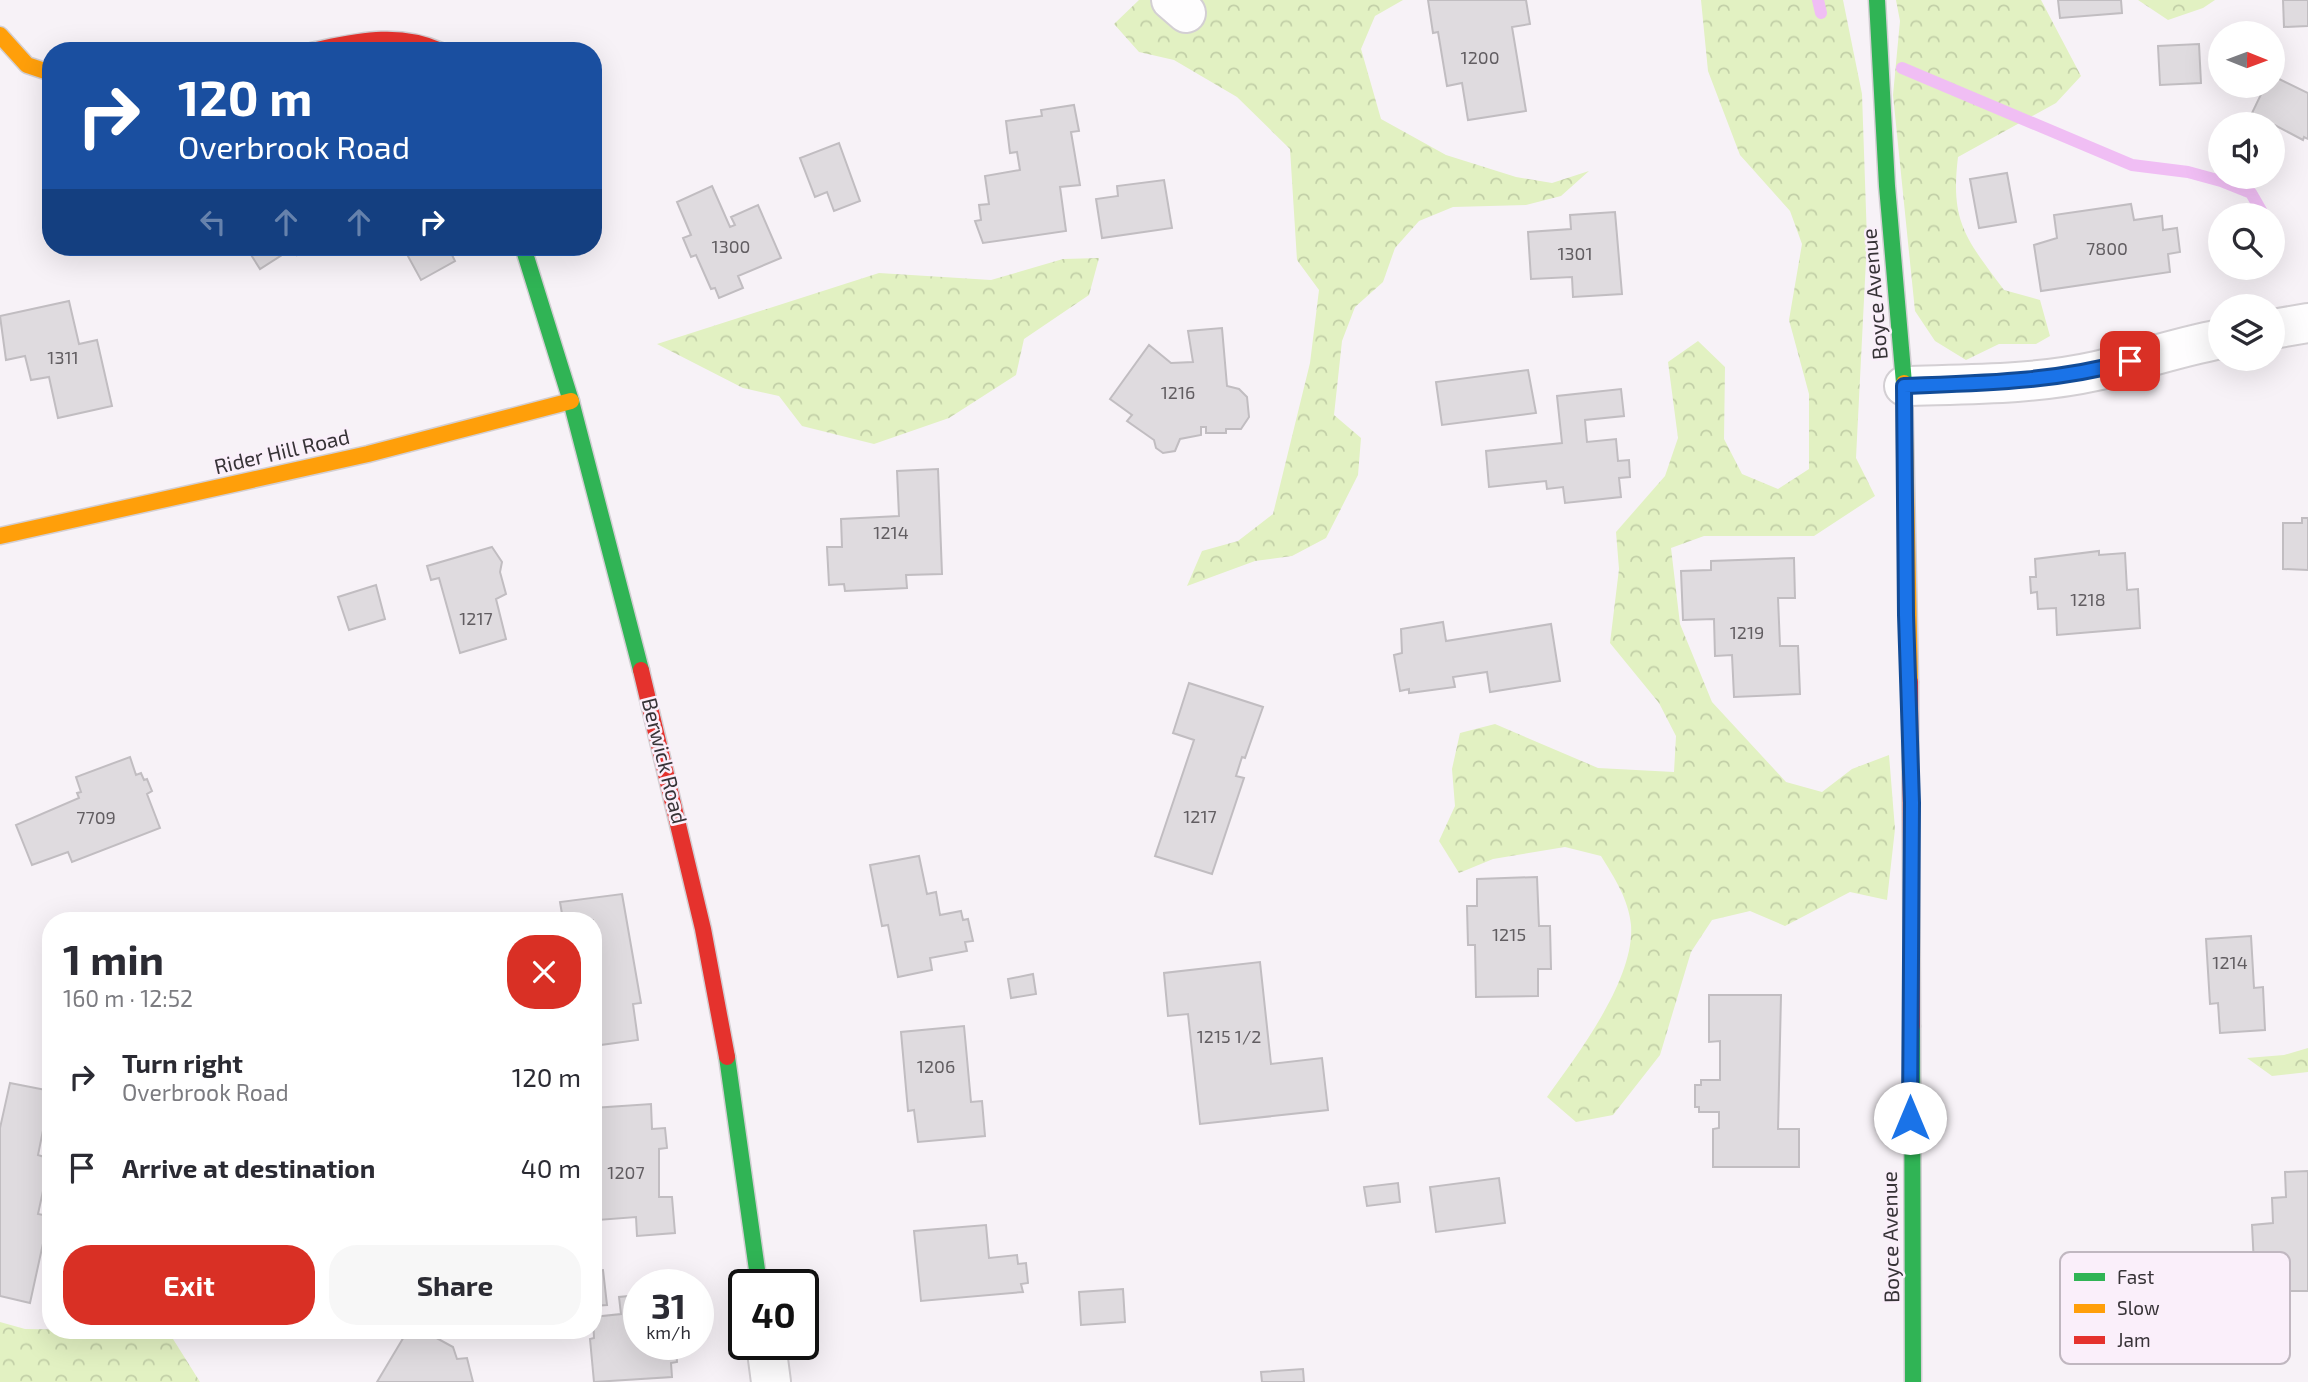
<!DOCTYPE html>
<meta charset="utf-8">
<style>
body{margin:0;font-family:"Exo 2",sans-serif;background:#f7f7f7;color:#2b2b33;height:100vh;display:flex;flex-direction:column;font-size:26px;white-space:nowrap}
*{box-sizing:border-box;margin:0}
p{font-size:23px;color:#7c7c81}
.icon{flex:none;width:38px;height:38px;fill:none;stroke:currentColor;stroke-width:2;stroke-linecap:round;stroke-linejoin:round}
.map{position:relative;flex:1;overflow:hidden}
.drawer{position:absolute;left:42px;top:912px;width:560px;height:427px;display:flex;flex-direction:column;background:#fff;border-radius:28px;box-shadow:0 7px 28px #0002}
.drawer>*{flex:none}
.guide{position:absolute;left:42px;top:42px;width:560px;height:214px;border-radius:28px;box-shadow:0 7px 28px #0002;background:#1a4fa0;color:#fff;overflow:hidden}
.needle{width:46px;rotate:91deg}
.fabs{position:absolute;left:2208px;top:21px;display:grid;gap:14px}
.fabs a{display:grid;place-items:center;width:77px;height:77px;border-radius:50%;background:#fff;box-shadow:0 7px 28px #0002;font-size:35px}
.speed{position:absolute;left:623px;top:1269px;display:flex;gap:14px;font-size:35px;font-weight:700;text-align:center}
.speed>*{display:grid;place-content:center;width:91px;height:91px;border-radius:50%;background:#fff;box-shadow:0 7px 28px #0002;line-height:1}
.speed small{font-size:18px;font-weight:400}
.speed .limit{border:4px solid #111;border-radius:10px;background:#fff;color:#111}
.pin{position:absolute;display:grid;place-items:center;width:60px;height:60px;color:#fff;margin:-30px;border-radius:14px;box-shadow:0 4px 10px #0006}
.me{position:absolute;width:77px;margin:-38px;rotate:0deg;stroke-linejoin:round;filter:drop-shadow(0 0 5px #0008)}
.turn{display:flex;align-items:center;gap:24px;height:147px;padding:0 21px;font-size:32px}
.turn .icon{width:91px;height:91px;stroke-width:2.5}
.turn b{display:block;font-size:49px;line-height:60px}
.lanes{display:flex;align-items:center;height:66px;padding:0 21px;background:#0003;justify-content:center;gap:35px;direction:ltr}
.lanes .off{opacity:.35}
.round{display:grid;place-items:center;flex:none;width:74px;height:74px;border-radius:28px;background:#f7f7f7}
.head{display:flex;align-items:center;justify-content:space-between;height:119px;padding:0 21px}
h1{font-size:42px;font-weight:700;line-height:52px}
.action{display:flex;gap:14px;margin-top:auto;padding:14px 21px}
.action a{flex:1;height:80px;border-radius:28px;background:#d93025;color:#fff;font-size:28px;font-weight:700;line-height:80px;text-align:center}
.action a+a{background:#f7f7f7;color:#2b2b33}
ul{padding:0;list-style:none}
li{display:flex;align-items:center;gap:21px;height:91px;padding:0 21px}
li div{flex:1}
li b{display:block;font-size:26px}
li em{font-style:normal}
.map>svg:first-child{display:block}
</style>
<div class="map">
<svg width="2308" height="1382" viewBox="0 0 2308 1382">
<defs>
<pattern id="forest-crowns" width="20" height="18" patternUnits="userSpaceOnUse" patternTransform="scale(1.75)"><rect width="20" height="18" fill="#e2f1c2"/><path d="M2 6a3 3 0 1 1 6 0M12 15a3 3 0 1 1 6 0" fill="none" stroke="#c2cfa7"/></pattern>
</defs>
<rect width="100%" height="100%" fill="#f7f2f7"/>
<path fill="url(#forest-crowns)" d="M 1139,0 L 1403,0 L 1375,16 L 1361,49 L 1381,119 L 1446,155 L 1516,177 L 1552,183 L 1589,171 L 1561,196 L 1526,205 L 1453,207 L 1419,221 L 1395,248 L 1383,282 L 1355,307 L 1342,341 L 1334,415 L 1361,438 L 1358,475 L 1326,538 L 1292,556 L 1255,561 L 1187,586 L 1202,551 L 1238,541 L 1273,514 L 1310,363 L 1319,290 L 1297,260 L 1290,149 L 1237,97 L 1174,60 L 1139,52 L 1114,24 Z
M 1701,0 L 1843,0 L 1862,94 L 1867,240 L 1856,458 L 1875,496 L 1814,536 L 1704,536 L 1671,548 L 1680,624 L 1712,702 L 1786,782 L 1822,792 L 1852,769 L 1889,755 L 1895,829 L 1887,900 L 1850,892 L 1785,926 L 1750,911 L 1712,920 L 1691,952 L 1660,1055 L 1613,1115 L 1576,1122 L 1547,1097 C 1577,1055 1635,980 1631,925 C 1629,900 1614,877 1601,856 L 1565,847 L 1493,859 L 1459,873 L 1439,841 L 1455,806 L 1452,769 L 1460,733 L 1495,724 L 1598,768 L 1674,772 L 1676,736 L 1659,703 L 1610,643 L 1619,569 L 1616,532 L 1665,476 L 1678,438 L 1668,362 L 1698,341 L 1725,367 L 1724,439 L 1742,474 L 1778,489 L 1809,469 L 1809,394 L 1789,320 L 1802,244 L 1790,211 L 1740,155 L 1708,71 Z
M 1896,0 L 2041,0 L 2081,76 L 2056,103 L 1958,157 C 1950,222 1966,239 2004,290 L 2040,300 L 2050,336 L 2036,344 L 1999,344 L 1966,360 L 1935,341 L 1915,311 L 1893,95 L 1900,21 Z
M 2138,0 L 2215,0 L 2203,8 L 2168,20 Z
M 1099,258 L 1089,295 L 1024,339 L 1016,375 L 949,418 L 874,444 L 802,426 L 779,396 L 743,388 L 657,344 L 879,273 L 991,280 L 1063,259 Z
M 2308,1048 L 2308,1072 L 2272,1076 L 2247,1058 L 2284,1055 Z
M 0,1322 L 25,1329 L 168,1331 L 200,1382 L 0,1382 Z"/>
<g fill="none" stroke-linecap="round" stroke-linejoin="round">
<path stroke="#f0bef4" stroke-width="12" d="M 1818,0 L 1821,13
M 1902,68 L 2132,165 L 2188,172 L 2221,181 L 2251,193 L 2263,214"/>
</g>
<path fill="#dfdbdf" stroke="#c1bdc1" stroke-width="2" d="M 1428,0 L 1526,0 L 1530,24 L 1512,27 L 1526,111 L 1468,120 L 1462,83 L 1447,86 L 1438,32 L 1433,33 Z
M 2058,0 L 2121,0 L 2122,13 L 2060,18 Z
M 2283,0 L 2308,0 L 2308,26 L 2284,27 Z
M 2199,44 L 2201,83 L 2160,85 L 2158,46 Z
M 2273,76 L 2308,93 L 2308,139 L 2304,137 L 2303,140 L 2252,113 L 2265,86 L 2273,86 Z
M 1074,105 L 1079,131 L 1071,132 L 1080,185 L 1060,187 L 1066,231 L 983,243 L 975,221 L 981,220 L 979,205 L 989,204 L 985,176 L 1020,170 L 1017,152 L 1010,153 L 1006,121 L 1042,116 L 1041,110 Z
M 839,143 L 860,201 L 834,211 L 827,192 L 815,197 L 800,158 Z
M 2007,173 L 2016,222 L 1979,228 L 1970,179 Z
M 1164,180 L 1172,228 L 1102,238 L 1096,199 L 1118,196 L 1117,186 Z
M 712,186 L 730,227 L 735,225 L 731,217 L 758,205 L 781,258 L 738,276 L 743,288 L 719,298 L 715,288 L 711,289 L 696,255 L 691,257 L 683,238 L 691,235 L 677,202 Z
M 2131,204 L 2134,220 L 2162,216 L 2163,230 L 2177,228 L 2180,252 L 2168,254 L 2170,272 L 2041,291 L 2034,245 L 2057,238 L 2054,215 Z
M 1615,212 L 1622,294 L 1573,297 L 1572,277 L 1531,279 L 1528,232 L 1571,229 L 1570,215 Z
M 246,247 L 310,247 L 297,255 L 293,248 L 260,269 Z
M 403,247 L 448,247 L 455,261 L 421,280 Z
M 69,301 L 79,344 L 97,340 L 112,406 L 58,418 L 49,377 L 31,380 L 25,356 L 6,360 L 0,316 Z
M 1222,328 L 1227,386 L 1239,389 L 1247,397 L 1249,417 L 1241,429 L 1226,429 L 1226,433 L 1206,433 L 1206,427 L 1201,427 L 1201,435 L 1180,439 L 1175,451 L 1163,453 L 1156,448 L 1154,440 L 1127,421 L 1132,415 L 1110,399 L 1149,345 L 1171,363 L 1193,362 L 1188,331 Z
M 1528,370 L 1536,413 L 1442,425 L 1436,382 Z
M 1621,389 L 1624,416 L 1585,420 L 1587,442 L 1616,439 L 1618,461 L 1629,460 L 1630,477 L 1619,478 L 1621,497 L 1565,503 L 1563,487 L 1547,489 L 1546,481 L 1489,487 L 1486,451 L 1562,443 L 1557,396 Z
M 938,469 L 942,574 L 906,575 L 907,588 L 845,591 L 844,584 L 829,585 L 827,547 L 842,547 L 841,519 L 899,516 L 897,471 Z
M 2302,518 L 2308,518 L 2308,570 L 2283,569 L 2283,523 L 2302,523 Z
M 492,547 L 502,562 L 500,572 L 506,594 L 496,599 L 506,639 L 460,653 L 439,578 L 431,580 L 427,566 Z
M 2099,551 L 2099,555 L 2125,553 L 2127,590 L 2138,589 L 2140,628 L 2057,635 L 2056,608 L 2038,609 L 2037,592 L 2031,593 L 2030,577 L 2036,577 L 2035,559 Z
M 1794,558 L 1795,598 L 1778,598 L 1780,646 L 1798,646 L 1800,694 L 1734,697 L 1732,655 L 1715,656 L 1714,619 L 1683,620 L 1681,571 L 1711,570 L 1711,561 Z
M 376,585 L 385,619 L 349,630 L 338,597 Z
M 1443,622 L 1446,641 L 1551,624 L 1560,681 L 1490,692 L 1487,672 L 1453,677 L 1455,687 L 1409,693 L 1409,689 L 1400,691 L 1394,655 L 1402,653 L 1401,629 Z
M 1189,683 L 1263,707 L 1245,758 L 1242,757 L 1236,776 L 1244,778 L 1212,874 L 1155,856 L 1194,740 L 1173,733 Z
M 130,757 L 136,775 L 141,773 L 144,780 L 147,779 L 152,791 L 147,794 L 160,828 L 72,862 L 68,852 L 32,865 L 16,825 L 79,798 L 77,793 L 81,792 L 76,777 Z
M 919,856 L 927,894 L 936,892 L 940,915 L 961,911 L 963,920 L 968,919 L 973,941 L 965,942 L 967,951 L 930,958 L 932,970 L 898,977 L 888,925 L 882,926 L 870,865 Z
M 1537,877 L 1539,926 L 1550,926 L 1551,969 L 1538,969 L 1538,996 L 1476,997 L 1475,945 L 1468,945 L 1467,906 L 1477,906 L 1477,879 Z
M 622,894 L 641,1003 L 633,1004 L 638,1040 L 593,1046 L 593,920 L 563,920 L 560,902 Z
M 2251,936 L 2254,988 L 2263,987 L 2265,1030 L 2220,1033 L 2218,1003 L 2210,1004 L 2206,939 Z
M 1260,962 L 1271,1064 L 1322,1058 L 1328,1110 L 1200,1124 L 1188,1014 L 1168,1016 L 1164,973 Z
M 1033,974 L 1036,994 L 1011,998 L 1008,979 Z
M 1709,995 L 1781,995 L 1778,1129 L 1799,1129 L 1799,1167 L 1713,1167 L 1713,1129 L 1719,1128 L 1719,1112 L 1699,1112 L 1699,1107 L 1695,1107 L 1695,1085 L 1701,1085 L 1701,1080 L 1720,1080 L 1720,1041 L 1709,1042 Z
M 964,1026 L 971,1102 L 982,1101 L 985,1136 L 918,1142 L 914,1110 L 908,1111 L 901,1032 Z
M 10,1083 L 51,1091 L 38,1155 L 51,1159 L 51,1188 L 43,1191 L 38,1214 L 49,1216 L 30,1303 L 0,1296 L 0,1128 Z
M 651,1104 L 652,1129 L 665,1128 L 667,1148 L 659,1149 L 659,1197 L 672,1197 L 675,1233 L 637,1236 L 636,1217 L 598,1220 L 597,1210 L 593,1210 L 593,1108 Z
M 2308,1171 L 2308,1291 L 2289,1291 L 2288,1264 L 2254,1265 L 2252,1225 L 2273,1223 L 2272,1198 L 2286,1197 L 2285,1172 Z
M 1499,1178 L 1505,1223 L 1436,1232 L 1430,1187 Z
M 1398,1183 L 1400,1202 L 1367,1206 L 1364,1187 Z
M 986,1225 L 989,1258 L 1017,1255 L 1018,1264 L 1026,1263 L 1028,1283 L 1021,1284 L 1023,1292 L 921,1301 L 914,1231 Z
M 603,1270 L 607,1305 L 593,1306 L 593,1271 Z
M 1123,1289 L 1125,1322 L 1081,1325 L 1079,1292 Z
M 639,1295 L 639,1344 L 671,1344 L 672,1349 L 676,1348 L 677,1362 L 671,1363 L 672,1377 L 594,1382 L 590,1339 L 594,1338 L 593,1317 L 621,1314 L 619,1297 Z
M 408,1330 L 422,1330 L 453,1347 L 457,1359 L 467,1358 L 473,1382 L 377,1382 Z
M 1303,1369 L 1304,1382 L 1262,1382 L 1261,1372 Z"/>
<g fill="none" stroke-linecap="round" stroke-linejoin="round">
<g stroke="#d3cfd3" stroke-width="42">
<path id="street" d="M 1171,0 L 1186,13
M 2273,329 L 2308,323
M 1904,386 C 1968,384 2033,385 2096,371 C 2138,361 2178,347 2221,339
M 766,1344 L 771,1382"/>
</g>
<g stroke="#d3cfd3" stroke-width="19">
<path id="fast" d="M 1877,0 L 1887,186 L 1904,383
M 523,247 L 571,401 L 641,670
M 1912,1026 L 1913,1382
M 727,1057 L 759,1284"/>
</g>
<g stroke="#d3cfd3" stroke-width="19">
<path id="slow" d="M 0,35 L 27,65 L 51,73
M 1904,383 L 1910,682
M 0,536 L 368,454 L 571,401"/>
</g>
<g stroke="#d3cfd3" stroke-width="19">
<path id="jam" d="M 311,51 C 356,42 397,31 441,51
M 641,670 L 703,929 L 727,1057
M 1910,682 L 1912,1026"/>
</g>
<use href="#street" stroke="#fefdfe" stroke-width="38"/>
<use href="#fast" stroke="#30b455" stroke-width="16"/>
<use href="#slow" stroke="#ff9f0a" stroke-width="16"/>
<use href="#jam" stroke="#e5322d" stroke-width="16"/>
</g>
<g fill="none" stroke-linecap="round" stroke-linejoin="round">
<g stroke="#114b97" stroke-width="18">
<path id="route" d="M 1910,1118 L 1912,803 L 1906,615 L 1904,386 C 1981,383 2055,382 2130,361"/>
</g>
<use href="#route" stroke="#1a73e8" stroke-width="12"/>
</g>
<g text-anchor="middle" stroke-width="5" stroke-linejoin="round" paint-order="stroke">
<g font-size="18" fill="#615d61">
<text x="1480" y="64">1200</text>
<text x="731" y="253">1300</text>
<text x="2107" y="255">7800</text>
<text x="1575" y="260">1301</text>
<text x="63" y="364">1311</text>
<text x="1178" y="399">1216</text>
<text x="891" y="539">1214</text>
<text x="2088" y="606">1218</text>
<text x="476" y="625">1217</text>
<text x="1747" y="639">1219</text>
<text x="1200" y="823">1217</text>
<text x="96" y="824">7709</text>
<text x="1509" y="941">1215</text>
<text x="2230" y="969">1214</text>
<text x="1229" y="1043">1215 1/2</text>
<text x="936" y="1073">1206</text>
<text x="626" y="1179">1207</text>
</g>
<g font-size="21" fill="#373337" stroke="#faeffa">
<text transform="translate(1875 294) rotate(-95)" y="7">Boyce Avenue</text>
<text transform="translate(282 452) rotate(-13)" y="7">Rider Hill Road</text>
<text transform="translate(664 761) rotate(76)" y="7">Berwick Road</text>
<text transform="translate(1891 1237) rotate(-91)" y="7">Boyce Avenue</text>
</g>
</g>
<rect x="2060" y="1252" width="230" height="112" rx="10" fill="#faeffa" stroke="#c0b7c0" stroke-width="2"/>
<rect x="2074" y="1273" width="31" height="8" fill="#30b455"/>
<rect x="2074" y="1304" width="31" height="9" fill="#ff9f0a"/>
<rect x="2074" y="1336" width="31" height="8" fill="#e5322d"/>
<g font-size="19" fill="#373337">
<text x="2117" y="1284">Fast</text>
<text x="2117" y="1315">Slow</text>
<text x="2117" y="1347">Jam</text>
</g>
</svg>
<div class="fabs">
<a><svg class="needle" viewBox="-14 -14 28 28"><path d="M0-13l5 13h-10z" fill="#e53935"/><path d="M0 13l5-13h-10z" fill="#7c7c81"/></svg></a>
<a><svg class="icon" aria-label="sound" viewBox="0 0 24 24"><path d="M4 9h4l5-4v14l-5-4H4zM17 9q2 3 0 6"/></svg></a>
<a><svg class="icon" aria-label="search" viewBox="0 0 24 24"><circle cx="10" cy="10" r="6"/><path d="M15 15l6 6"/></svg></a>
<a><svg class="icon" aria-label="layers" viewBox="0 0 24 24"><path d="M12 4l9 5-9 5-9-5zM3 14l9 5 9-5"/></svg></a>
</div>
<div class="speed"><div>31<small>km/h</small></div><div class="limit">40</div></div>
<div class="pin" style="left:2130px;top:361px;background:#d93025"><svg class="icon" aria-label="arrive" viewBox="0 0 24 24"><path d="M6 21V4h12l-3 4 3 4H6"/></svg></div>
<svg class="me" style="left:1910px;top:1118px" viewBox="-20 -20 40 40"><circle r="19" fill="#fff"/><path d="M0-13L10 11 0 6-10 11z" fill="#1a73e8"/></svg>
<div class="guide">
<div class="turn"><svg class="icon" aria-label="right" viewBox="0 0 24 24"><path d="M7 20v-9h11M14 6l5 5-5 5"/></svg><div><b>120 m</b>Overbrook Road</div></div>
<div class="lanes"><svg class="icon off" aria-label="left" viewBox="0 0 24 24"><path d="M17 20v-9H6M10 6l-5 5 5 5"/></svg><svg class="icon off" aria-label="ahead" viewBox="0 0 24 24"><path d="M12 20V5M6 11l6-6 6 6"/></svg><svg class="icon off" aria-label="ahead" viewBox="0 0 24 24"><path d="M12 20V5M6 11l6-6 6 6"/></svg><svg class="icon" aria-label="right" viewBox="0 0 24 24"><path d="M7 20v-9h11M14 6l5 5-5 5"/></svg></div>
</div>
<section class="drawer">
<div class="head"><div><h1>1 min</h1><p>160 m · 12:52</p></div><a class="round" style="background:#d93025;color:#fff"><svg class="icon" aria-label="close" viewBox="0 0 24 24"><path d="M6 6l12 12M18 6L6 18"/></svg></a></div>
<ul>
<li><svg class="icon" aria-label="right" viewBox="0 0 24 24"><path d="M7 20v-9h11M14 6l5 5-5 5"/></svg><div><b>Turn right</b><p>Overbrook Road</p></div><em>120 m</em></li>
<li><svg class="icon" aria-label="arrive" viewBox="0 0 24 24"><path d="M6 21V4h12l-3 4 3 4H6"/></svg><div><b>Arrive at destination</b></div><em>40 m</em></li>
</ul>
<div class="action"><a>Exit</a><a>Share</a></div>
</section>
</div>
